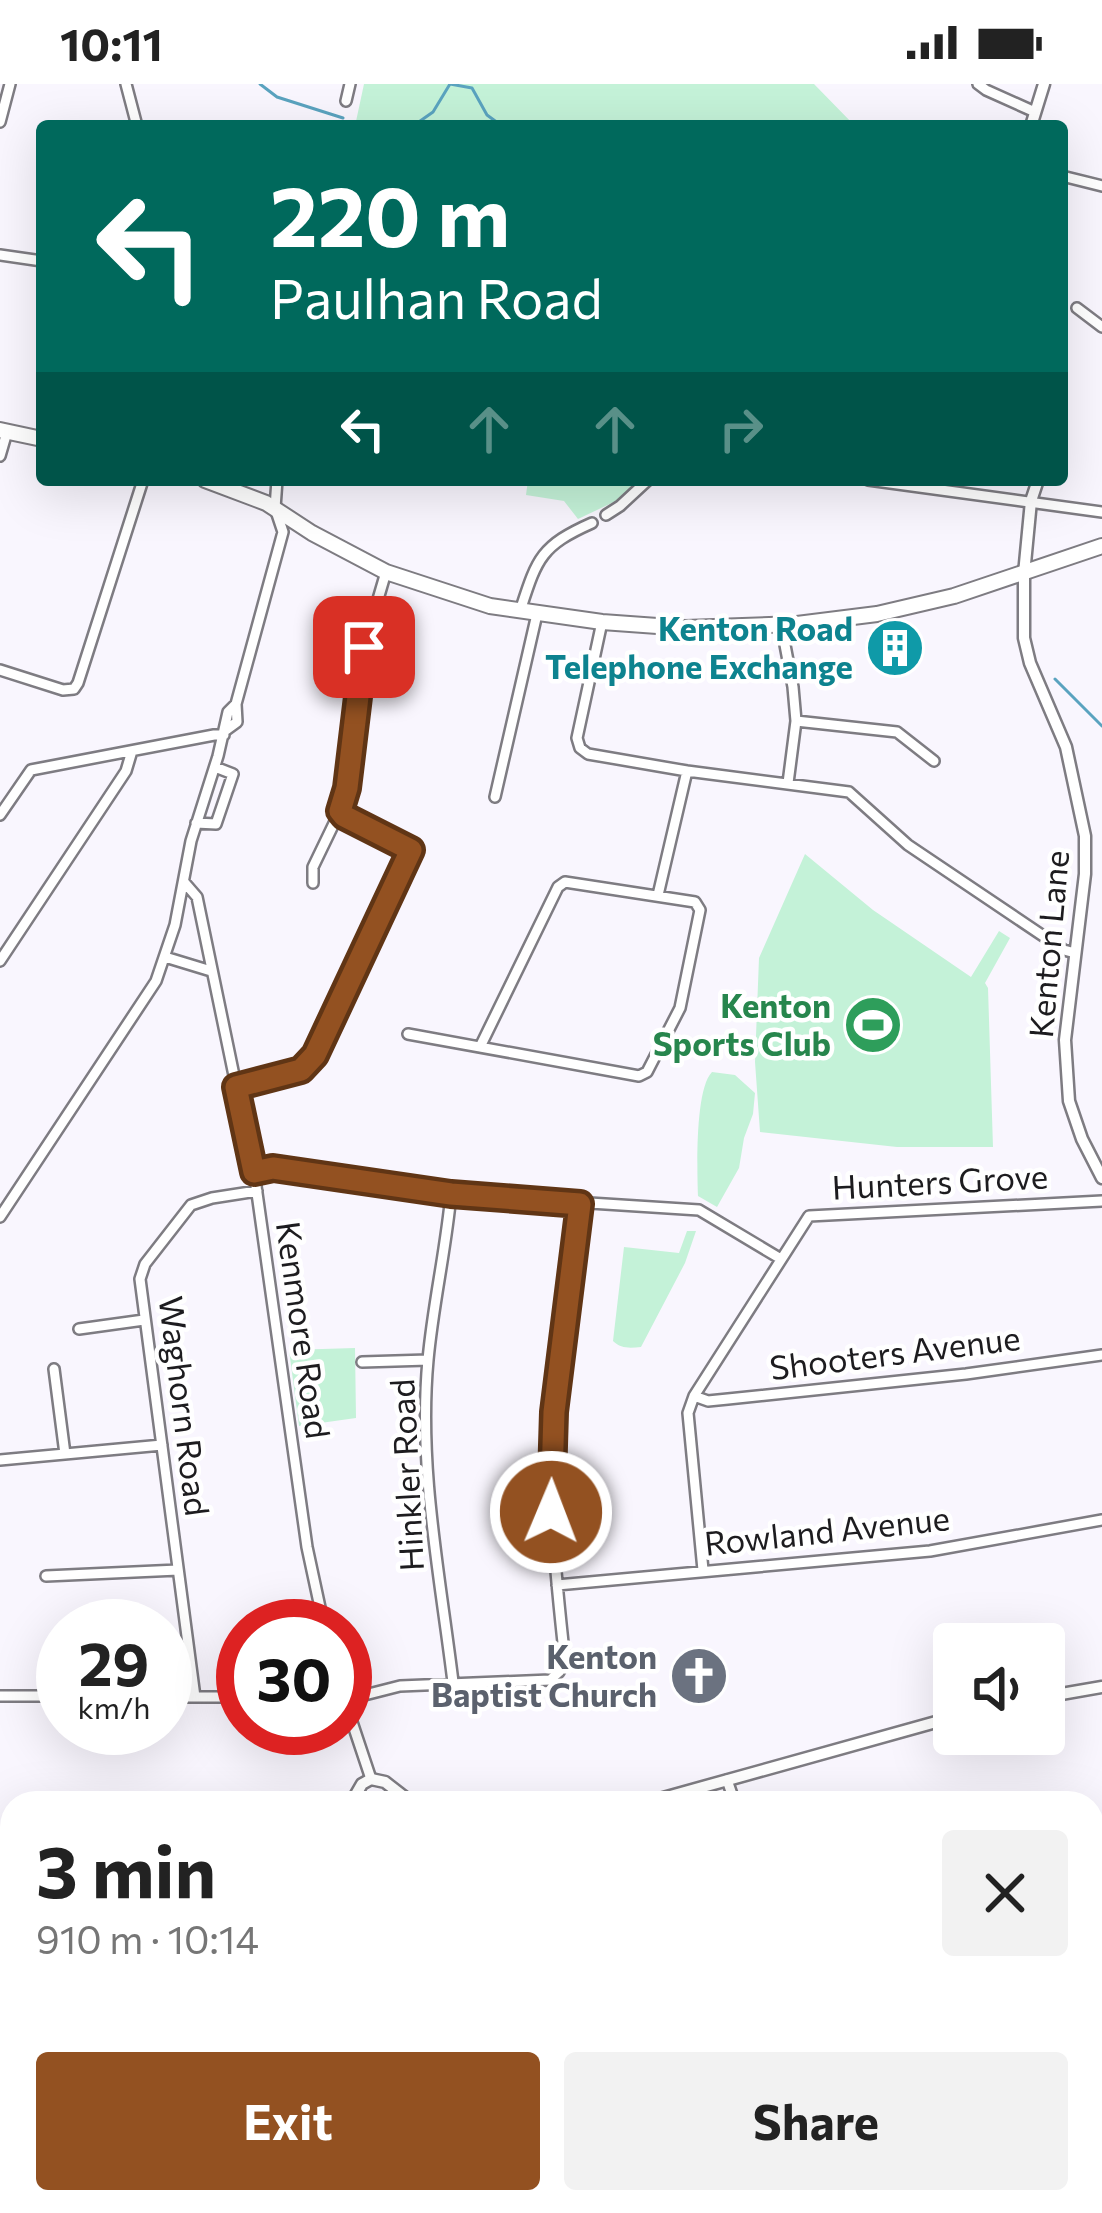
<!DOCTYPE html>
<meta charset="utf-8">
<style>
body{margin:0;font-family:Commissioner,sans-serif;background:#f2f2f2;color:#222;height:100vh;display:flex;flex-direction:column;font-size:45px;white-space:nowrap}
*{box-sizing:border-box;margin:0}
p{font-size:39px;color:#767676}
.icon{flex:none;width:66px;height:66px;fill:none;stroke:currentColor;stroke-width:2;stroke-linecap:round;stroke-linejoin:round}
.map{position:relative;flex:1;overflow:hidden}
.panel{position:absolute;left:0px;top:1707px;width:1104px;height:423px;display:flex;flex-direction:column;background:#fff;border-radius:36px 36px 0 0;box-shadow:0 12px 48px #0002}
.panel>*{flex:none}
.hud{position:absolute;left:36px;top:36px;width:1032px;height:366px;border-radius:12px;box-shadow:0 12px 48px #0002;background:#00695c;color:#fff;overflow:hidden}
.fabs{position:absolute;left:933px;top:1539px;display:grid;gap:24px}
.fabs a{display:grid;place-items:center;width:132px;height:132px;border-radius:12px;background:#fff;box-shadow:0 12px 48px #0002;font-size:60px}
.speed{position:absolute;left:36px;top:1515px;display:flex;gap:24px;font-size:60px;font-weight:700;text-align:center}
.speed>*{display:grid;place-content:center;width:156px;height:156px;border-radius:50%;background:#fff;box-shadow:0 12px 48px #0002;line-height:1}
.speed small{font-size:30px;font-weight:400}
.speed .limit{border:18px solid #d22;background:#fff;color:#111}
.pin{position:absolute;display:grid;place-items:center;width:102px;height:102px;color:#fff;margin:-51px;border-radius:24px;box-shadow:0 6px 18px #0006}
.me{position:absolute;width:132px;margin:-66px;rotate:1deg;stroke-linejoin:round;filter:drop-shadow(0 0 9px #0008)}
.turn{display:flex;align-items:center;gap:42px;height:252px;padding:0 36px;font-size:54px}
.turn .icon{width:156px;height:156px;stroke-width:2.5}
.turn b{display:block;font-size:84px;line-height:102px}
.lanes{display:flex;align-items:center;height:114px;padding:0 36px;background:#0003;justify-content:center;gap:60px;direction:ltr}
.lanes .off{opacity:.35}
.round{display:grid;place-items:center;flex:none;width:126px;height:126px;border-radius:12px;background:#f2f2f2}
.head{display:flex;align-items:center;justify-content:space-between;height:204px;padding:0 36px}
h1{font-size:72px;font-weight:700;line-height:90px}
.action{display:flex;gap:24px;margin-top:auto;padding:24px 36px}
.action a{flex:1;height:138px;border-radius:12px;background:#935121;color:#fff;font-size:48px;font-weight:700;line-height:138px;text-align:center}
.action a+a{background:#f2f2f2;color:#222}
.status{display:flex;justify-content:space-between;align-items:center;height:84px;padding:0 60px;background:#fff;direction:ltr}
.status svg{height:33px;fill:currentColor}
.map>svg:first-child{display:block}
</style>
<div class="status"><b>10:11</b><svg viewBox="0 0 49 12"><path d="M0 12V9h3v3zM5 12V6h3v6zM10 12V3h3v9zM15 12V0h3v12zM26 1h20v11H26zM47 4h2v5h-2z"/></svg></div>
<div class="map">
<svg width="1102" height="2129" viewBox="0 0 1102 2129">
<rect width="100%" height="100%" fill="#f9f6fe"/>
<path fill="#c4f2d8" d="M 364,0 L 814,0 L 855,42 L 355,42 Z
M 528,396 L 637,396 L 618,416 L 578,435 L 564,417 L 526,411 Z
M 805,770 L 873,826 L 971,893 L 999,847 L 1010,854 L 985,899 L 988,904 L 993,1063 L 897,1063 L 760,1048 L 755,978 L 759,874 Z
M 712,988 L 735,991 L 755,1009 L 753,1030 L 744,1054 L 739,1084 L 717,1123 L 698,1112 C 697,1085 695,1005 712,988 Z
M 687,1147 L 696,1147 L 685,1179 L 641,1263 C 630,1264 621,1265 613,1257 L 624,1163 L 679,1169 Z
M 355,1264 L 356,1334 L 299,1342 L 289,1266 Z
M 141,2118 L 456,2118 L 459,2129 L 143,2129 Z"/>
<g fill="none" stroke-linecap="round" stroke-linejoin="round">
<path stroke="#5aa3bf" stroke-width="3" d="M 260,0 L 277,13 L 343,34
M 361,38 L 374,42
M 413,42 L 433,28 L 450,0 L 472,4 L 487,31 L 502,42
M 1055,595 L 1102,642"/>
<g stroke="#7e7c82" stroke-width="14">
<path id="minor" d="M 126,0 L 137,42
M 978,0 L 986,6 L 1035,28
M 346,17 L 350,0
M 0,38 L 10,0
M 1062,92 L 1102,102
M 0,171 L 42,177
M 1077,224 L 1102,243
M 0,372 L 7,348
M 868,396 L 1102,428
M 606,431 L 620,422 L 648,396
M 520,527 C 537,475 540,462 592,439
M 602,538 L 577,654 L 580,664 L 588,670 L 687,687 L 849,708 L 908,761 L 1064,866 L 1075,869
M 781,540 L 793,603 L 796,637 L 788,699
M 0,586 L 63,606 L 74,605 L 78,599 L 143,396
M 796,637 L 897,648 L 934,677
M 226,646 L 237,638 L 236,620 L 283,448 L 275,424 L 277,396
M 495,713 L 537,530
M 0,731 L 31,686 L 214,651 L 224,651
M 196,739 L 216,740 L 233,690 L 215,683
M 184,798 L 197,813 L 254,1088 L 307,1463 L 324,1542
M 313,799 L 313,783 L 340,727 L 347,704 L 364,563 L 386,488
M 658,811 L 687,687
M 165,873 L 211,887
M 0,877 L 126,687 L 132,667
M 408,950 L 639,992 L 647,988 L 680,924 L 700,826 L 695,818 L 565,798 L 558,803 L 480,963
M 236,1003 L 301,986 L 309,980 L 411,766 L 344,732 L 340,727
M 254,1088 L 273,1084 L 451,1110 L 699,1126 L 781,1175
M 451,1110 C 446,1166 433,1220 428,1276 C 418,1384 440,1491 453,1598
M 0,1133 L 156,897 L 175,841 L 191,757 L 218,672 L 228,628 L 236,620
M 79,1245 L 144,1236
M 362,1278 L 428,1276
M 54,1285 L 65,1370
M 694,1312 L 708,1317 L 728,1315 L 966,1290 L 1102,1271
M 0,1376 L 162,1361
M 703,1486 L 688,1329 L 694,1312 L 809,1132 L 1102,1117
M 46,1492 L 178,1486
M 557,1501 L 930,1467 L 1102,1436
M 0,1612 L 63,1612
M 165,1613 L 243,1613
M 195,1613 L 140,1195 L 145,1180 L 191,1121 L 212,1114 L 257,1107
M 345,1616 L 400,1602 L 550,1596 L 559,1588 L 565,1577 C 556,1495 547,1413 554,1330 C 560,1260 573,1190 580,1120
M 345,1617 L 371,1695
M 727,1696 L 735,1719
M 1092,1748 L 1102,1746
M 0,1855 L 12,1866
M 1092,1888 L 1102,1885
M 1092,2030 L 1102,2027
M 67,2118 L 68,2129
M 596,2118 L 598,2129
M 875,2118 L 879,2129
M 731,2129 L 734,2118"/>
</g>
<g stroke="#7e7c82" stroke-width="15">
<path id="tertiary" d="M 1031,42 L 1044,0
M 1038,396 L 1031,417 L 1024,490 L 1024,554 L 1030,579 L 1066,663 L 1085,752 L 1085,790 L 1065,956 L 1069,1017 L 1082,1055 L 1102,1094
M 1044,1613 L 1102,1603
M 351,1719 L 362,1700 L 371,1695 L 385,1698 L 412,1719
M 633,1719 L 656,1716 L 954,1633
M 0,1760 L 12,1760
M 477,2118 L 479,2129"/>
</g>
<g stroke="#7e7c82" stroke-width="18">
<path id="primary" d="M 0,346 L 42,355
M 205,396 L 266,419 L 312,449 L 386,488 L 490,522 L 602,538 L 685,544 L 797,540 L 877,530 L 954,512 L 1102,462"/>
</g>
<use href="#minor" stroke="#fff" stroke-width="9"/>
<use href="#tertiary" stroke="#fff" stroke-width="10"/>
<use href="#primary" stroke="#fff" stroke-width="14"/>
</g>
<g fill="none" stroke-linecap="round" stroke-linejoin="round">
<g stroke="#603515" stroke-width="30">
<path id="route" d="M 364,563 L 347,704 L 340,727 L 344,732 L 411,766 L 315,971 L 301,986 L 236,1003 L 254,1088 L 273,1084 L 451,1110 L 580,1120 L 554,1328 L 551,1428"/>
</g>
<use href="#route" stroke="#935121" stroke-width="21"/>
</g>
<defs>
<g id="building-disc" transform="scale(3)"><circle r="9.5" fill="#0f9aa8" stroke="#fff"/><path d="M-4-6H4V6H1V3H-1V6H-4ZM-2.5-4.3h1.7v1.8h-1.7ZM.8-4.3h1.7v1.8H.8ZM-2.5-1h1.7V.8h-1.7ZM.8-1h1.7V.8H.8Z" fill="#fff"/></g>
<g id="stadium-disc" transform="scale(3)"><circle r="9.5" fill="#2e9e5b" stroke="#fff"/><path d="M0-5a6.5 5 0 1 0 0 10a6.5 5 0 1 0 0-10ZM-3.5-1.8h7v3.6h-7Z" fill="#fff"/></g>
<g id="church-disc" transform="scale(3)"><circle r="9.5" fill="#6b7280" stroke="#fff"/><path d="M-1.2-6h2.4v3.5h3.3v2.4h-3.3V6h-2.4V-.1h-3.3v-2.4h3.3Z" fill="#fff"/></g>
</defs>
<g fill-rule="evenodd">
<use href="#building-disc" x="895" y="564"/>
<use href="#stadium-disc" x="873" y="941"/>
<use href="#church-disc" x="699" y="1592"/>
</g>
<g text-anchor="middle" stroke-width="9" stroke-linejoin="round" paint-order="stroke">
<g font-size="33" font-weight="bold" fill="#0d838f" stroke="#fff" text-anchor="end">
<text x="853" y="557">Kenton Road<tspan x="853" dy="38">Telephone Exchange</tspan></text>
</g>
<g font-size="33" fill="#1d1c1f" stroke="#fff">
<text transform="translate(1049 860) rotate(-85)" y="12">Kenton Lane</text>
<text transform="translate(940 1098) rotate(-3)" y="12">Hunters Grove</text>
<text transform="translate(303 1246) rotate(82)" y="12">Kenmore Road</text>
<text transform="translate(895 1269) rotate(-7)" y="12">Shooters Avenue</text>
<text transform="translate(184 1322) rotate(83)" y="12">Waghorn Road</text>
<text transform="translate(407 1391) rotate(-93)" y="12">Hinkler Road</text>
<text transform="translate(827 1447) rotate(-6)" y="12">Rowland Avenue</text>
</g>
<g font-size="33" font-weight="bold" fill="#27864d" stroke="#fff" text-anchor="end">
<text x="831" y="934">Kenton<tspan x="831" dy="38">Sports Club</tspan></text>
</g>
<g font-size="33" font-weight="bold" fill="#5b616d" stroke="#fff" text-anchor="end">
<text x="657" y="1585">Kenton<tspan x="657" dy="38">Baptist Church</tspan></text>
</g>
</g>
</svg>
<div class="fabs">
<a><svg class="icon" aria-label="sound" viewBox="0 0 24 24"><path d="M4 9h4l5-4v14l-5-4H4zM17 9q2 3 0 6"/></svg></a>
</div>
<div class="speed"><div>29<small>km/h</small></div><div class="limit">30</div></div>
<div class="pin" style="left:364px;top:563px;background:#d93025"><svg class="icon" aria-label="arrive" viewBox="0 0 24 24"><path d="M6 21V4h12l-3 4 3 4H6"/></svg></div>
<svg class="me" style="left:551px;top:1428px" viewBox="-20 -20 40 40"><circle r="17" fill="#935121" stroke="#fff" stroke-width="3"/><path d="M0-11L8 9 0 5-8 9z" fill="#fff"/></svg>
<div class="hud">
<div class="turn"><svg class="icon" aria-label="left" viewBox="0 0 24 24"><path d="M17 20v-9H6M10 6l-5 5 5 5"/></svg><div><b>220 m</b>Paulhan Road</div></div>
<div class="lanes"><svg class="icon" aria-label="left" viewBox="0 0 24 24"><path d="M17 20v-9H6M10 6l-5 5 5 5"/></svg><svg class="icon off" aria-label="ahead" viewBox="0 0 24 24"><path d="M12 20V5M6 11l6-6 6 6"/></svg><svg class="icon off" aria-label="ahead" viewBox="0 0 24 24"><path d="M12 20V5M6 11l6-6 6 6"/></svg><svg class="icon off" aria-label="right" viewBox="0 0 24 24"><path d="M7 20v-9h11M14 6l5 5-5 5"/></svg></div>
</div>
<section class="panel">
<div class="head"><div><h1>3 min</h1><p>910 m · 10:14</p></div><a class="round"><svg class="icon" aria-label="close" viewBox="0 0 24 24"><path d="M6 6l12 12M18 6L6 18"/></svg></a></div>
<div class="action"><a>Exit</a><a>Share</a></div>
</section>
</div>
